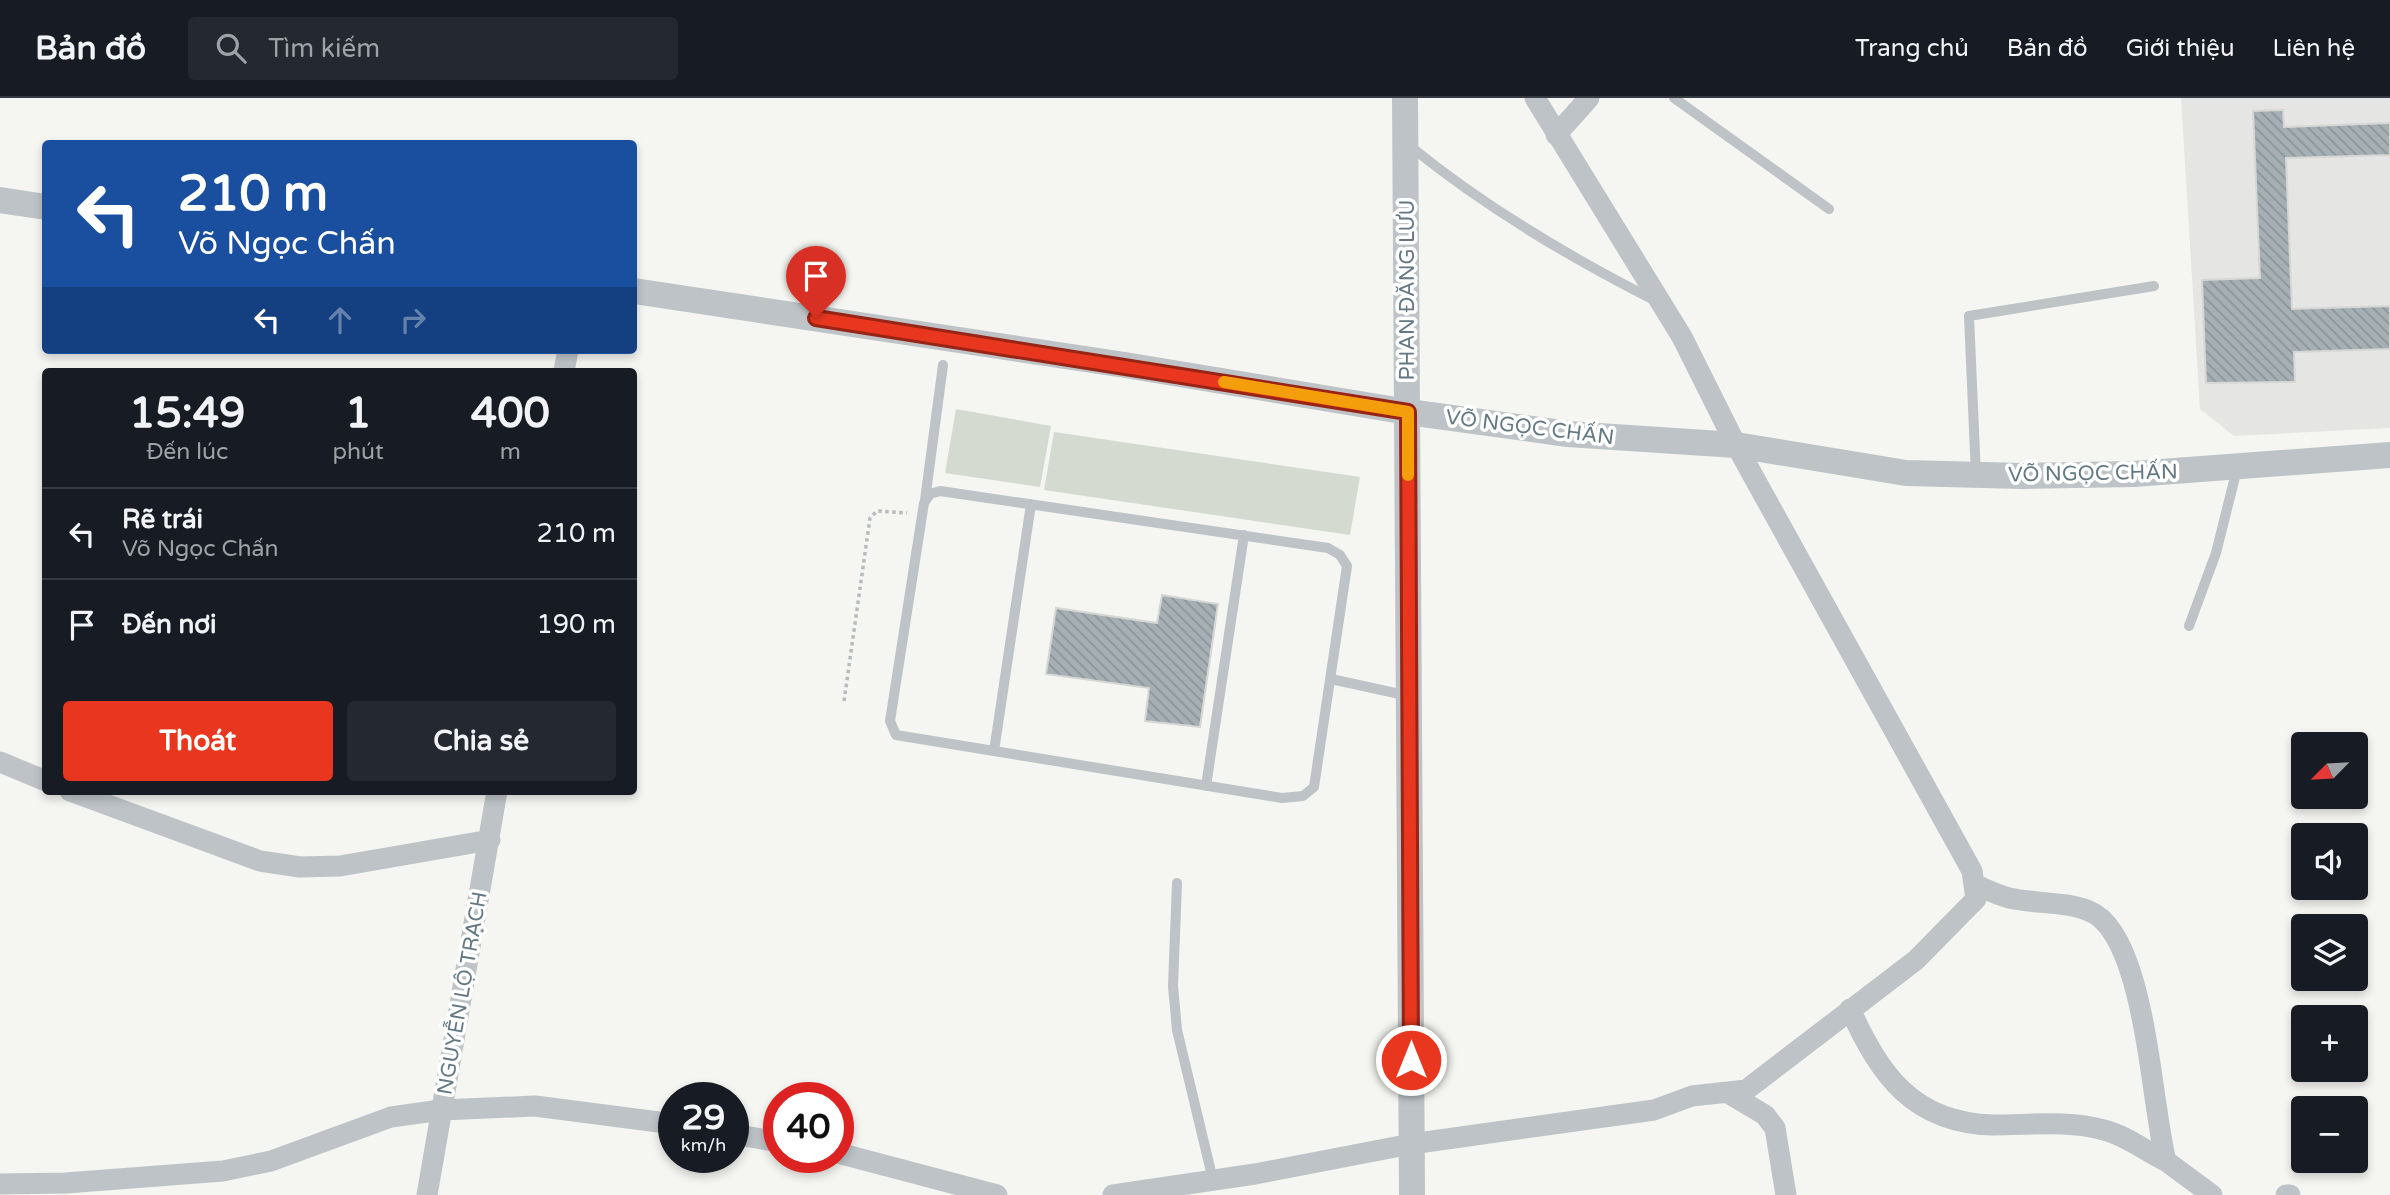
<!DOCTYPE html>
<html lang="vi">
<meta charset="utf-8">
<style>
body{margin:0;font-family:"Varela Round",sans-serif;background:#242831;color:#f1f3f6;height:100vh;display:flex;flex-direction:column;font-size:26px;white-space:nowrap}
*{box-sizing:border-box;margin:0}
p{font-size:23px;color:#9ea1a6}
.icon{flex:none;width:38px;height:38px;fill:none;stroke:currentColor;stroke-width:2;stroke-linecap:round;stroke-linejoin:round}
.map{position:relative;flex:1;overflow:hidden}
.sheet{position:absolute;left:42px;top:270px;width:595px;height:427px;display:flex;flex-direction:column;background:#171b24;border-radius:7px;box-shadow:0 4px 10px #0003}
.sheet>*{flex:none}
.guide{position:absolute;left:42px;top:42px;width:595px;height:214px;border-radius:7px;box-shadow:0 4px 10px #0003;background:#1a4fa0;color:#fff;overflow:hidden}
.needle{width:46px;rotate:246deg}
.tools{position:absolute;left:2291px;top:634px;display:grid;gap:14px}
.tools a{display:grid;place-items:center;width:77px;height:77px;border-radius:7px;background:#171b24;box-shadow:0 4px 10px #0003;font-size:35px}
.speed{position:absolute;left:658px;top:984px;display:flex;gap:14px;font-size:35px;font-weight:700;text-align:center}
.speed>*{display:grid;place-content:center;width:91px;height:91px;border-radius:50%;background:#171b24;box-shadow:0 4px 10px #0003;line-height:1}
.speed small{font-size:18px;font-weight:400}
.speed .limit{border:10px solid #d22;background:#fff;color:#111}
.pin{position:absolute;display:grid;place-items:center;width:60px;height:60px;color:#fff;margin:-72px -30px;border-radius:50% 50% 50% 0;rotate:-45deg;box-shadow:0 0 7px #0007}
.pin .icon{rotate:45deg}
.me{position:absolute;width:77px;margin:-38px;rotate:0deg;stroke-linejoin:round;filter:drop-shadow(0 0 5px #0008)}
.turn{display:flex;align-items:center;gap:24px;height:147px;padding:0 21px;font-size:32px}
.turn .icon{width:91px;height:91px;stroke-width:2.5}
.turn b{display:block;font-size:49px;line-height:60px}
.lanes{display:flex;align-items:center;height:66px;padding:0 21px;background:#0003;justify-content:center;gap:35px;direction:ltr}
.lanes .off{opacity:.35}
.eta{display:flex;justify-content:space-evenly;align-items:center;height:119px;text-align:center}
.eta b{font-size:42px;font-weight:700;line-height:49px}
.primary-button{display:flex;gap:14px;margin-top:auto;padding:14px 21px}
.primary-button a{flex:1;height:80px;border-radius:7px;background:#e8371e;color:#fff;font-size:28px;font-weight:700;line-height:80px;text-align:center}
.primary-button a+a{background:#242831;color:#f1f3f6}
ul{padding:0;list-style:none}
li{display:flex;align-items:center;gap:21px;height:91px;padding:0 21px;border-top:2px solid #363941}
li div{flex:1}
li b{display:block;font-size:26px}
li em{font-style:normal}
header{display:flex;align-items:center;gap:42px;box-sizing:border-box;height:98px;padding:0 35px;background:#171b24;border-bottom:2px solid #363941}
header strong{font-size:33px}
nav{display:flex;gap:38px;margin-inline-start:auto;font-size:24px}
.search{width:490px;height:63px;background:#242831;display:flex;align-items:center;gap:18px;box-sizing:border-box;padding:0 24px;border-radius:7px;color:#9ea1a6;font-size:26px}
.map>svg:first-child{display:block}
</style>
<header>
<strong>Bản đồ</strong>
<div class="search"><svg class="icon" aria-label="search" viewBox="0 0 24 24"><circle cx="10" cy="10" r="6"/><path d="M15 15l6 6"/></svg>Tìm kiếm</div>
<nav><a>Trang chủ</a><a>Bản đồ</a><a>Giới thiệu</a><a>Liên hệ</a></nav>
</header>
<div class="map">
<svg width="2390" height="1097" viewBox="0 0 2390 1097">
<defs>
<pattern id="building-back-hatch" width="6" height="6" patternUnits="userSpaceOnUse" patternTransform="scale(1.75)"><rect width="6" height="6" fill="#a6b0b4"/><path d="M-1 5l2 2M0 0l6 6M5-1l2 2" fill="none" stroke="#8b9498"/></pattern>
</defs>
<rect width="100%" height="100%" fill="#f5f5f1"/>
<path fill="#e5e6e4" d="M 2181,0 L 2390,0 L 2390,330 L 2234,338 L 2200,311 Z"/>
<path fill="#d5dad0" d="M 956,311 L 1051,328 L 1040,389 L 945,375 Z
M 1054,334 L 1360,379 L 1350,437 L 1044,392 Z"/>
<path fill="url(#building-back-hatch)" stroke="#d6d6d4" stroke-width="2" d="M 2283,12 L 2284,29 L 2390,25 L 2390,57 L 2286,60 L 2292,211 L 2390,208 L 2390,251 L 2294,254 L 2295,284 L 2206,285 L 2202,182 L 2260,180 L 2253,13 Z
M 1162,497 L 1218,506 L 1200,629 L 1145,623 L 1149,590 L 1046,576 L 1056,510 L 1157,525 Z"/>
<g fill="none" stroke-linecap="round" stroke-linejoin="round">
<path stroke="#b7bbbd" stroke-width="3.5" stroke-dasharray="3.5 3.5" stroke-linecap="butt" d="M 844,603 L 870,420 L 877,413 L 907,415"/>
<path stroke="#bdc3c6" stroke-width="10" d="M 1674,0 L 1829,111
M 1410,48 C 1486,110 1569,159 1656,203
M 1976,378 L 1969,218 L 2154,188
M 940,393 L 1328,450 L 1340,457 L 1347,468 L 1314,689 L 1303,698 L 1282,700 L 896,637 L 890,623 L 924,405 L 930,396 Z
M 925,402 L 943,267
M 2189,528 L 2216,455 L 2237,371
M 1331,581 L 1409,598
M 994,653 L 1031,406
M 1206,688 L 1244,437
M 1177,785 L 1173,888 L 1177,932 L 1213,1082"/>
<path stroke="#bdc3c6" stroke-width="21" d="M 1556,37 L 1589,0
M 564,273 L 568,252
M 0,664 L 46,683
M 70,693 L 260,763 L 300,769 L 340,768 L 490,742
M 1974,786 C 1985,791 1997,797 2009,800 C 2035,806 2064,803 2089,813 C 2146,835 2151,1008 2166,1063 L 2212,1097
M 1850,911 C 1880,977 1913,1025 1993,1027 C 2030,1027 2067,1022 2104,1032 C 2125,1037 2147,1054 2166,1063
M 1728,995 L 1765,1017 L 1775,1030 L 1786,1097
M 733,1036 L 779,1044
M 838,1055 L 997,1097
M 0,1086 L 66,1085 L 223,1073 L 271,1063 L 391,1019 L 441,1012 L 535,1008 L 674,1026
M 427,1097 L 497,693
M 1113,1097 L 1255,1076 L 1411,1046 L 1654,1012 L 1692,998 L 1746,992 L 1916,862 L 1976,801 L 1972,773 L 1736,347 L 1682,239 L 1535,0
M 2286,1097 L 2290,1097"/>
<path stroke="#bdc3c6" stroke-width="26" d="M 1405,0 L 1412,1097
M 0,102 L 46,109
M 634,193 L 1125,267 L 1408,314 L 1568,336 L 1736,347 L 1906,375 L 2022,378 L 2134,376 L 2390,357"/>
</g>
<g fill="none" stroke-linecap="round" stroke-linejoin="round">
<g stroke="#972414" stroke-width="18">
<path id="route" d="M 816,220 L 1408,314 L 1411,962"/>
</g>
<use href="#route" stroke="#e8371e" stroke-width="12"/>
<path stroke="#f59e0b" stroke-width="12" d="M 1224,284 L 1408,314 L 1408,377"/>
</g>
<g text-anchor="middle" stroke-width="7" stroke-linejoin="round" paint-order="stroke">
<g font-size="21" fill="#637883" stroke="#fff">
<text transform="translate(1407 192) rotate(-90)" y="7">PHAN ĐĂNG LƯU</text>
<text transform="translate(1530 329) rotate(7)" y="7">VÕ NGỌC CHẤN</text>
<text transform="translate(2093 375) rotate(-1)" y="7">VÕ NGỌC CHẤN</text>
<text transform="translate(462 895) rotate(-80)" y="7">NGUYỄN LỘ TRẠCH</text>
</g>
</g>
</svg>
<div class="tools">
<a><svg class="needle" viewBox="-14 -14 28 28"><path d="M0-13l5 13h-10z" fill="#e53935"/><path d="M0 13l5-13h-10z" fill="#9ea1a6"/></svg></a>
<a><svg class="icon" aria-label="sound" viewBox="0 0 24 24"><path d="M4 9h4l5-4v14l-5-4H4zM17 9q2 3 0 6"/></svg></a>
<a><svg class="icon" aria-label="layers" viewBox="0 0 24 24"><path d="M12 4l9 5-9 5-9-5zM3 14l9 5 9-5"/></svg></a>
<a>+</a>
<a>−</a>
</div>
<div class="speed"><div>29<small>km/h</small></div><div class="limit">40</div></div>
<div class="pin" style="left:816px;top:220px;background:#d93025"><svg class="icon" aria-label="arrive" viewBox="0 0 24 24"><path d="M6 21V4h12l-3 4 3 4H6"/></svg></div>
<svg class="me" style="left:1411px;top:962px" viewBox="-20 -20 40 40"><circle r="17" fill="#e8371e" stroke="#fff" stroke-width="3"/><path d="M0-11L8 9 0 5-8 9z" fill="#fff"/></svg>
<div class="guide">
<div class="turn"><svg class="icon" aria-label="left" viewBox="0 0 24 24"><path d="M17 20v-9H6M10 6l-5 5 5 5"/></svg><div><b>210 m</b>Võ Ngọc Chấn</div></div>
<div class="lanes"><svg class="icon" aria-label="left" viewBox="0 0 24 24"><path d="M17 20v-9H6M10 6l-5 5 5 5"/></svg><svg class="icon off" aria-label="ahead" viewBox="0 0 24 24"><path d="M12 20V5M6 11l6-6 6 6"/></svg><svg class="icon off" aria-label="right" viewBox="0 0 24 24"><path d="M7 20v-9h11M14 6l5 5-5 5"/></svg></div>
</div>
<section class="sheet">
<div class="eta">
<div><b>15:49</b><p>Đến lúc</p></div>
<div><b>1</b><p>phút</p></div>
<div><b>400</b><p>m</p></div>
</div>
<ul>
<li><svg class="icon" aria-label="left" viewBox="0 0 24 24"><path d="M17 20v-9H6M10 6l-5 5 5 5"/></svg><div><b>Rẽ trái</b><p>Võ Ngọc Chấn</p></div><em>210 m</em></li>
<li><svg class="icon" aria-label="arrive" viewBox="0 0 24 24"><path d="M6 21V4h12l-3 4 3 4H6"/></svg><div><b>Đến nơi</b></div><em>190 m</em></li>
</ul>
<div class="primary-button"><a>Thoát</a><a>Chia sẻ</a></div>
</section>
</div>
